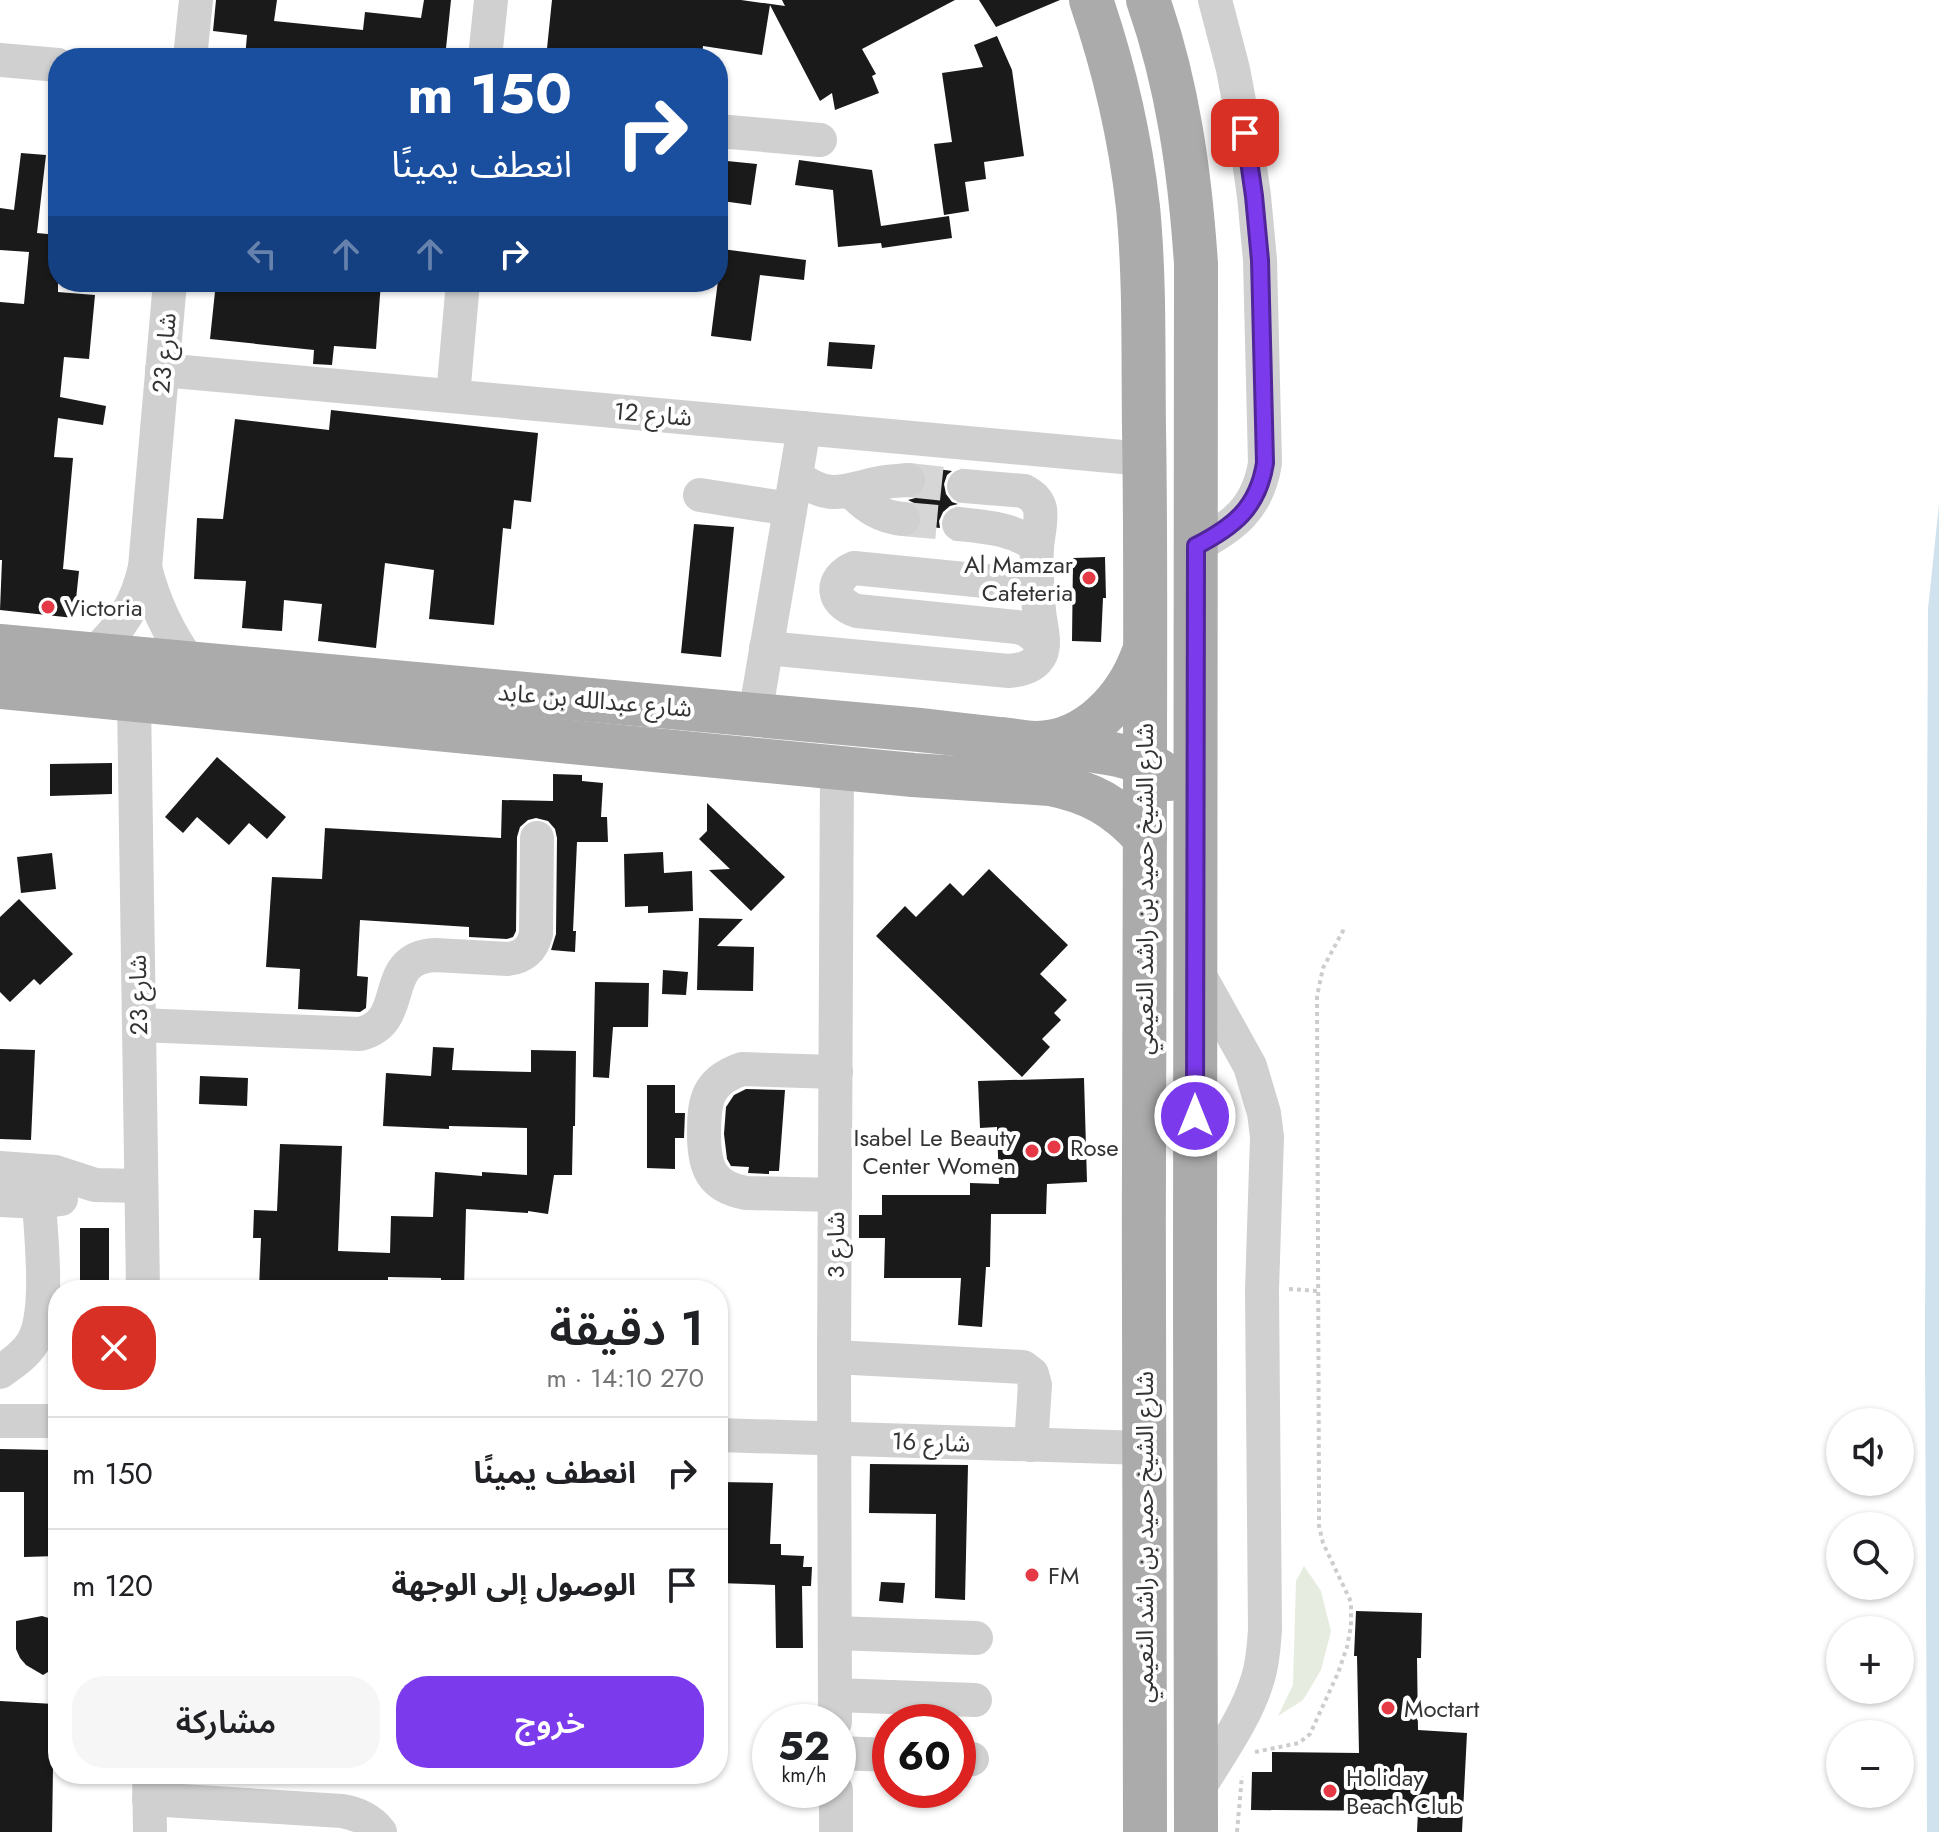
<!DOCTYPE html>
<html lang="ar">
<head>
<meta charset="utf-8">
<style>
	:root { --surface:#fff; --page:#f6f6f6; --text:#202124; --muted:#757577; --line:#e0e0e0; --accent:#7c3aed }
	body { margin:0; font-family:Jost,"Noto Sans Arabic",sans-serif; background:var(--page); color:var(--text); direction:rtl; height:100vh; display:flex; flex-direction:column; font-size:30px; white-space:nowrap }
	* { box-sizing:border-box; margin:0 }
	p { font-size:26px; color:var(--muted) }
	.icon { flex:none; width:44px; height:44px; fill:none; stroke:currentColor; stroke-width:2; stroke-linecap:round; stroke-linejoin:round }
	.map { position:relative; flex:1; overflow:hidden; direction:ltr }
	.side { position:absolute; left:48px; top:1280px; width:680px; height:504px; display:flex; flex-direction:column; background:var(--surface); border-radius:32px; box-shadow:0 2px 6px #0004; direction:rtl }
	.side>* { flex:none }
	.hud { position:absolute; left:48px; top:48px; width:680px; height:244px; border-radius:32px; box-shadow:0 2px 6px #0004; direction:rtl; background:#1a4fa0; color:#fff; overflow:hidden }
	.buttons { position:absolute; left:1826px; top:1408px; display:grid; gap:16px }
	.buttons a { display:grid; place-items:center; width:88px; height:88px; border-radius:50%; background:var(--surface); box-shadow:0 2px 6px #0004; font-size:40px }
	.speed { position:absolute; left:752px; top:1704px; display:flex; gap:16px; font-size:40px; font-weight:700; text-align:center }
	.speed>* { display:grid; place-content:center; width:104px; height:104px; border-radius:50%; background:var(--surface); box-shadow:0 2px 6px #0004; line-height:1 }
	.speed small { font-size:20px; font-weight:400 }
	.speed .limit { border:12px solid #d22; background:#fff; color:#111 }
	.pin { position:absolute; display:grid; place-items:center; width:68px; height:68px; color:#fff; margin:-34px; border-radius:16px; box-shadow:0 4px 12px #0006 }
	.me { position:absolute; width:88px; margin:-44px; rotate:0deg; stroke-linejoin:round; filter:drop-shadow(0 0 6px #0008) }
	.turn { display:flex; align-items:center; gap:28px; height:168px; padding:0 24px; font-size:36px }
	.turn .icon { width:104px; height:104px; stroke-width:2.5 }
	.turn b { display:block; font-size:56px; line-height:68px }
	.lanes { display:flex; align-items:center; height:76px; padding:0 24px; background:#0003; justify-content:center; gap:40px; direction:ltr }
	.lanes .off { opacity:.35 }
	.round { display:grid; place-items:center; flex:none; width:84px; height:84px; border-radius:32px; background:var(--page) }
	.overview { display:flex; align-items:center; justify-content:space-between; height:136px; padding:0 24px }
	h1 { font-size:48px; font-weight:600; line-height:60px }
	.button { display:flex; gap:16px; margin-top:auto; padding:16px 24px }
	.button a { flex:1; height:92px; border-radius:32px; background:var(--accent); color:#fff; font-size:32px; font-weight:600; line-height:92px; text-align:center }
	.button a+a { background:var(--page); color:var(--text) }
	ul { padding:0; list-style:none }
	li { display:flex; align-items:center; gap:24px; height:112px; padding:0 24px; border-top:2px solid var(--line) }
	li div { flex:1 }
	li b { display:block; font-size:30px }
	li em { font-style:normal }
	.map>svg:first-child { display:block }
	.green { fill:#e6ecdf }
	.water { fill:#cfe2ee }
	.building { fill:#1a1a1a }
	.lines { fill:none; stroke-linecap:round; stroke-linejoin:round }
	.minor-tunnel { stroke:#d6d6d6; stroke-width:34; stroke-dasharray:34 17; stroke-linecap:butt }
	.path { stroke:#cdcdcd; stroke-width:4; stroke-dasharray:4 4; stroke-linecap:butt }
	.minor { stroke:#d0d0d0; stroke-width:34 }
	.major { stroke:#ababab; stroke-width:44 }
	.route-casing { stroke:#51269a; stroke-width:20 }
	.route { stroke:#7c3aed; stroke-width:14 }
	.poi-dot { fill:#e63946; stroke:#fff; stroke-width:3 }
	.labels { text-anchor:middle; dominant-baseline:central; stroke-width:8; stroke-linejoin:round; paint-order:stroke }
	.street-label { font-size:24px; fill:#333; stroke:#fff }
	.poi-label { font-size:24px; fill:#333; stroke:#fff; text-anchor:start }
</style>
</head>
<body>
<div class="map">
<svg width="1939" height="1832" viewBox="0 0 1939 1832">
	<rect width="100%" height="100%" fill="#fff"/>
	<path class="green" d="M1304,1566L1321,1591L1331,1631L1321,1670L1303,1700L1278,1716L1293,1685L1296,1581Z"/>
	<path class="water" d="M1939,504V1832H1927L1925,1341L1928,609Z"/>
	<g class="building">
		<path d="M216,0H277L274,21L363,30L365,12L421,18L424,0H451L445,58H245L247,35L213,31Z"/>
		<path d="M552,0H741L785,6L782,0H955L862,49L876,74L872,76L879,93L835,110L832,93L820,101L770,5L762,55L703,46L702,58H546Z"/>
		<path d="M979,0H1060L996,27Z"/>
		<path d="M997,36L1012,70L1024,156L984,162L986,179L965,182L969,211L944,215L934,144L952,142L942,73L983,67L974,45Z"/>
		<path d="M21,153L46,155L37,233L58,235V292L95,295L89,359L64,357L60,397L106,406L103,425L58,418L54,457L73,458L63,569L79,571L74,618L0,610L2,560H0V302L24,304L29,252L0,250V208L14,210Z"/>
		<path d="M799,160L872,170L881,226L949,216L952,238L882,248L881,243L838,247L833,190L795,185Z"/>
		<path d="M727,161L757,164L751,205L722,201Z"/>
		<path d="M722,249L806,260L804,280L760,275L751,341L711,336Z"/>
		<path d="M216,282H381L376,349L334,346L332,365L313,364L314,350L210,339Z"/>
		<path d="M829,342L875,345L872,369L827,366Z"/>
		<path d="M331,410L538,433L531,502L514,500L511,529L503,528L494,625L429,619L434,570L385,563L376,648L318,641L322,604L284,600L282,631L242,628L246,581L194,579L197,518L223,519L235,419L329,430Z"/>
		<path d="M923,467L952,471L947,475L944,484L946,494L952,502L958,504L950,506L943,512L939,521L940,528L921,526L923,521L921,511L916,504L908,500L919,497L926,488L928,478Z"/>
		<path d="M694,524L734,527L721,657L681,653Z"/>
		<path d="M1105,557L1106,598H1103L1101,642L1072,641L1073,558Z"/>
		<path d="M217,757L286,817L267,839L249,823L229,845L197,817L183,833L165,817Z"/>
		<path d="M112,763V794L50,796V764Z"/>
		<path d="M553,774L582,775V781L603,783L601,817H607L608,842H577L573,931H576L575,952L551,950L556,934L557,838L555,829L548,821L536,818L528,820L520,827L517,837L516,931L513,937L507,939L469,937V927L360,920L357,976L368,977L366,1008L360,1012L298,1009L300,969L266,967L272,877L322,879L325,828L501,838L502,800L553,801Z"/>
		<path d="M707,803L785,877L751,911L709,870L730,869L699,839L707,831Z"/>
		<path d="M663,852L664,873L692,871L693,911L648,913V906L625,907L624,854Z"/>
		<path d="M52,853L56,889L21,893L17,857Z"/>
		<path d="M989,869L1068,945L1040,974L1067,1000L1054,1013L1061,1020L1042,1039L1050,1047L1022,1077L876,936L905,906L916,917L950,883L963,896Z"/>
		<path d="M19,899L73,954L40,985L34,979L10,1002L0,992V917Z"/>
		<path d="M699,918L743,919L717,946L754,947L753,991L697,990Z"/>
		<path d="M663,970L688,972L686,995L662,994Z"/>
		<path d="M595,982L649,983L648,1027H613L609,1078L593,1077Z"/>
		<path d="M433,1047L454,1048L452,1070L531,1072V1050L576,1051L575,1126H573L572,1175H554L548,1214L528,1211V1213L466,1209L464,1290H441V1278L388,1277V1290L259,1289L261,1238H253L254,1210L277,1211L280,1144L342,1146L338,1251L390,1253L391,1216L433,1217L435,1172L482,1176V1172L527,1175V1128L449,1126V1129L383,1126L386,1073L431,1076Z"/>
		<path d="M0,1049L35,1050L31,1140L0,1139Z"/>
		<path d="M200,1076L248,1078L247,1106L199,1104Z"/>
		<path d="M1084,1078L1087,1182L1047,1184L1046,1214H991L990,1267H986L982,1327L958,1325L961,1278H884L885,1238H859V1215H882V1195H970V1183L999,1184L997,1127L980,1128L978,1081Z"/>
		<path d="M647,1085H675V1113H685L684,1138H675V1169L647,1168Z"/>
		<path d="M746,1089L785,1090L779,1171H769V1174L748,1173L749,1167L731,1166L727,1159L724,1134L726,1107L734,1095Z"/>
		<rect x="80" y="1228" width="29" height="62"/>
		<path d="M0,1449L51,1450L50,1452L58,1453V1556L24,1557V1492H0Z"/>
		<path d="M870,1464L968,1465L965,1600L935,1598L936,1514L869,1513Z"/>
		<path d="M718,1482L773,1483L770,1544H781V1555L804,1556L803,1567H812L811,1586H802L803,1648H776L775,1585L718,1583Z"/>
		<path d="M881,1582L905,1583L903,1603L879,1601Z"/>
		<path d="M1356,1611L1422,1613L1421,1658H1417L1418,1730L1467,1733L1462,1832H1417L1418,1811L1251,1810L1252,1772H1272V1752L1359,1753L1357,1656H1354Z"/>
		<path d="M42,1616L58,1621V1666L43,1675L26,1665L20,1658L16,1649V1621Z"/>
		<path d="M0,1701L54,1704L52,1832H0Z"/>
	</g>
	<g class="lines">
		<g class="minor-tunnel">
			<path d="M908,480L964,486"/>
			<path d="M903,519L959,524"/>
		</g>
		<g class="path">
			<path d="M1289,1289L1318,1291"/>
			<path d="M1255,1752L1299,1743L1310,1734L1338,1673L1347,1647L1351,1626V1602L1323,1543L1319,1526V1498L1317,996L1323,968L1344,929"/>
			<path d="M1237,1832L1242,1776"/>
		</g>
		<g class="minor">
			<path d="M190,58L196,0"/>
			<path d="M485,58L491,0"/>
			<path d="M0,60L58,65"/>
			<path d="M718,131L820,140"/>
			<path d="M162,370L1144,459"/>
			<path d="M453,396L463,282"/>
			<path d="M796,476C828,500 840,492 875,484C886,481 897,481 908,480"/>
			<path d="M851,491C866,507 881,517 903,519"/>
			<path d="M700,495L790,509"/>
			<path d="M959,524C988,527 1013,529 1037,546"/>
			<path d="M1196,546C1233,527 1258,508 1265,463L1260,260L1254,196L1245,133L1233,69L1215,0"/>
			<path d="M145,567C154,603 168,633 190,663"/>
			<path d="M1037,576L1027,581L1005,583L854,568C829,579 831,603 857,611L1017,627L1027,630L1043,643"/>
			<path d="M766,648L1009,671C1022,670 1035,667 1041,654C1046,641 1040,624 1039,610C1037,590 1036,568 1037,547C1038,535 1042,521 1040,509C1038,500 1032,495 1024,491L964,486"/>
			<path d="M93,654C121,629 137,603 145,567L170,282"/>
			<path d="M134,700L143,1290"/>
			<path d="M755,715L804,428"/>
			<path d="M1196,969L1250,1066L1264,1113L1267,1137L1262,1290L1265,1629C1264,1645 1263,1662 1258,1678C1246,1719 1218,1756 1196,1793"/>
			<path d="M139,1025L360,1034C411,1022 377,958 435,955L508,959C524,957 532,950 536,934L537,838"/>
			<path d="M0,1168L55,1172L95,1185L141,1186"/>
			<path d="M835,1195L746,1193C711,1187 704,1167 704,1134C704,1100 707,1081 742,1069L836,1072"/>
			<path d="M0,1200L39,1202L61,1199"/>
			<path d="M834,1357L1023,1367L1032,1374L1035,1385L1031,1445"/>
			<path d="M0,1372C13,1363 25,1355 33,1342C50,1312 41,1238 39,1202"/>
			<path d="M0,1421H58"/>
			<path d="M718,1435L1144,1448"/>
			<path d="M835,1633L976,1638"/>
			<path d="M835,1695L975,1700"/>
			<path d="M835,1722L834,1357L837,768"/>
			<path d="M838,1753L890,1755"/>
			<path d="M958,1758L972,1759"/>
			<path d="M149,1774L150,1832"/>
			<path d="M836,1790V1832"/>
			<path d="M149,1799L342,1811C358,1814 370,1819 380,1832"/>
		</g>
		<g class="major">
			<path d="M1091,0C1114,67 1130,136 1138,207C1145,280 1143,355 1144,428C1146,545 1145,662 1145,779C1143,1130 1144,1481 1145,1832"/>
			<path d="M1148,0C1178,85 1190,174 1196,264L1195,1293L1196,1832"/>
			<path d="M0,646L920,730C947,733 973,736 1000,739C1012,740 1024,743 1036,743C1088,743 1127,698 1143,654"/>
			<path d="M0,687L913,775L1050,784C1091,792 1117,807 1145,838"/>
			<path d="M1045,745C1081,750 1145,752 1169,779"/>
		</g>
	</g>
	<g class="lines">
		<defs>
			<path id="route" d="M1195,1116L1196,546C1233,527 1258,508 1265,463L1260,260L1254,196L1245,133"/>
		</defs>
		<use href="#route" class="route-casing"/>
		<use href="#route" class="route"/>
	</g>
	<g class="poi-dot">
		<circle cx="1089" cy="578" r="8"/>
		<circle cx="48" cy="607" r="8"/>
		<circle cx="1054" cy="1147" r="8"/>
		<circle cx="1032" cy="1151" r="8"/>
		<circle cx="1032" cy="1575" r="8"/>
		<circle cx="1388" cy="1708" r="8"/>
		<circle cx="1330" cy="1791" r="8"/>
	</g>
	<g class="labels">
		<g class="street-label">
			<text transform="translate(164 353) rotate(-85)">شارع 23</text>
			<text transform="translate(653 414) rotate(5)">شارع 12</text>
			<text transform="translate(595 700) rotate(5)">شارع عبدالله بن عابد</text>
			<text transform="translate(1144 889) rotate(-90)">شارع الشيخ حميد بن راشد النعيمي</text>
			<text transform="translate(138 995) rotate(-91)">شارع 23</text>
			<text transform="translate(835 1245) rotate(-90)">شارع 3</text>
			<text transform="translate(931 1442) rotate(2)">شارع 16</text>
			<text transform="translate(1144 1537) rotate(-90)">شارع الشيخ حميد بن راشد النعيمي</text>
		</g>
		<g class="poi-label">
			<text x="1073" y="564" text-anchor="end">Al Mamzar<tspan x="1073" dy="28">Cafeteria</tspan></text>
			<text x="64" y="607">Victoria</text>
			<text x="1016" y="1137" text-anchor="end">Isabel Le Beauty<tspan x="1016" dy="28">Center Women</tspan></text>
			<text x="1070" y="1147">Rose</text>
			<text x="1048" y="1575">FM</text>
			<text x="1404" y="1708">Moctart</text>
			<text x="1346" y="1777">Holiday<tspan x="1346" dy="28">Beach Club</tspan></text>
		</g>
	</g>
</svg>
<div class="buttons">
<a><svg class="icon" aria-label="sound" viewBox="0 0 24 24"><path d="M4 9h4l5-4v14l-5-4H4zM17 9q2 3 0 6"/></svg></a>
<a><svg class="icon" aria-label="search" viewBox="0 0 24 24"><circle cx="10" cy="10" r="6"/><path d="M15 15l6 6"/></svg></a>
<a>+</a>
<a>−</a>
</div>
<div class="speed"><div>52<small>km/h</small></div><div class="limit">60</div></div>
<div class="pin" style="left:1245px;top:133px;background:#d93025"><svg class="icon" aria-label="arrive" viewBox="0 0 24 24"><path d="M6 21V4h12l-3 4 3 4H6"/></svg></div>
<svg class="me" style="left:1195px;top:1116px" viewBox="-20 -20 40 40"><circle r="17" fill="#7c3aed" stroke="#fff" stroke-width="3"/><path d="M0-11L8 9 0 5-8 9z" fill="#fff"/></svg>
<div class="hud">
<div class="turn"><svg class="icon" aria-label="right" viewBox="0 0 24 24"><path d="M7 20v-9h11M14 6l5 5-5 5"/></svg><div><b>150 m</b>انعطف يمينًا</div></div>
<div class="lanes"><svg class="icon off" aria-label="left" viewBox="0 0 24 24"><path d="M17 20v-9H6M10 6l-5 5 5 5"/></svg><svg class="icon off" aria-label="ahead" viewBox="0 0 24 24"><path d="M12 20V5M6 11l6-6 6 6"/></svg><svg class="icon off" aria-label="ahead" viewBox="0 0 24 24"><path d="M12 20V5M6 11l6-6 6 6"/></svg><svg class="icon" aria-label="right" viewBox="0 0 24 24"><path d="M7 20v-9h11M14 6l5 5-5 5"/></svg></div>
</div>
<section class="side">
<div class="overview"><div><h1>1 دقيقة</h1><p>270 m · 14:10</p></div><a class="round" style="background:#d93025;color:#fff"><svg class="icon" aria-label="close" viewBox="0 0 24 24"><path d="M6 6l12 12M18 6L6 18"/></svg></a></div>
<ul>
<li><svg class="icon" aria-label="right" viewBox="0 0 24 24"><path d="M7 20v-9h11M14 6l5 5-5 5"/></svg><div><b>انعطف يمينًا</b></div><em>150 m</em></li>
<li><svg class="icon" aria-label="arrive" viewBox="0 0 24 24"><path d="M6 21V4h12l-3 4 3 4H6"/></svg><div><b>الوصول إلى الوجهة</b></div><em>120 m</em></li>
</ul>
<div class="button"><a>خروج</a><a>مشاركة</a></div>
</section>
</div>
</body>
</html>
